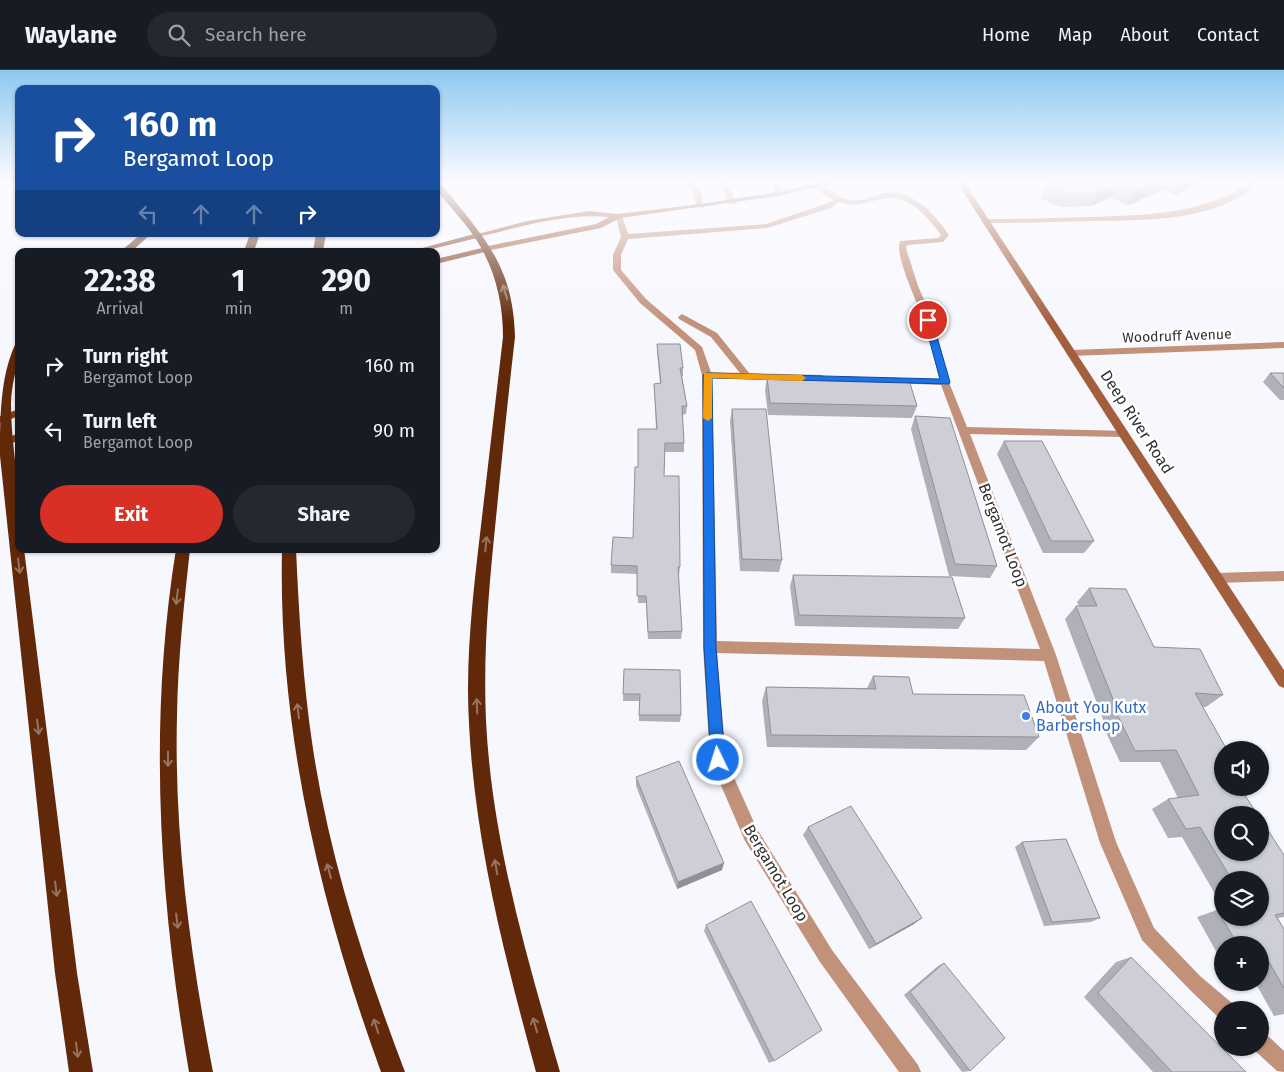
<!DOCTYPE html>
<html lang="en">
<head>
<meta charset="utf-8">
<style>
	:root { --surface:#171b24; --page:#242831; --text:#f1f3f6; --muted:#9ea1a6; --line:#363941; --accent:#d93025 }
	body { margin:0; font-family:"Fira Sans",sans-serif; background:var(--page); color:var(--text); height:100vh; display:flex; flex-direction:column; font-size:19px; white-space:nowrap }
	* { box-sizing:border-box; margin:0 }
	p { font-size:16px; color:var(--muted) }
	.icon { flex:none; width:28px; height:28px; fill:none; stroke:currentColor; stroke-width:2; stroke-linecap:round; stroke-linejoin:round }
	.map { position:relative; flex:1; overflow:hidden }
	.details { position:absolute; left:15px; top:178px; width:425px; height:305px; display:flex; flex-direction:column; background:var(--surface); border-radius:10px; box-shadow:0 1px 4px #0004 }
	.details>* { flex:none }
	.top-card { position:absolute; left:15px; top:15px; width:425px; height:152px; border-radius:10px; box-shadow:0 1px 4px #0004; background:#1a4fa0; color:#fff; overflow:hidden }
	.controls { position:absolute; left:1214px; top:671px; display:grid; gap:10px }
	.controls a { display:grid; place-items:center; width:55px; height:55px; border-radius:50%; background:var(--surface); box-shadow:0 1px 4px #0004; font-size:25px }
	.pin { position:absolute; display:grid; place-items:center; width:42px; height:42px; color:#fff; margin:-21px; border:2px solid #fff; border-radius:50%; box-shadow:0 1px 5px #0007 }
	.me { position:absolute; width:55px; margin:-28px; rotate:356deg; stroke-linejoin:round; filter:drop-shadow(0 0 4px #0008) }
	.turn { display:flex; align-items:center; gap:18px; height:105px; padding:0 25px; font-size:22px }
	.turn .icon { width:65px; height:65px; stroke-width:2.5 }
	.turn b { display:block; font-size:35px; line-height:42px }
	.lanes { display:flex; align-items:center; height:48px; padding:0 25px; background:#0003; justify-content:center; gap:25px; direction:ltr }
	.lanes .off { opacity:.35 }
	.eta { display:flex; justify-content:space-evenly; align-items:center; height:85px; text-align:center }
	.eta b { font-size:30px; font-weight:700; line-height:35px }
	.cta { display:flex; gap:10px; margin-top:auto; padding:10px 25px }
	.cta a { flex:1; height:58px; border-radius:30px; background:var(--accent); color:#fff; font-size:20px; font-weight:700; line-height:58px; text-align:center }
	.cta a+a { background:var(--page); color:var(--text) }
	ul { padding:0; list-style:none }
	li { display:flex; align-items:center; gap:15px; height:65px; padding:0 25px }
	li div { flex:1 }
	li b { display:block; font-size:19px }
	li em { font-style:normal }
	header { display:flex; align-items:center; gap:30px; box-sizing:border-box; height:70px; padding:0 25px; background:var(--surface); border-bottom:1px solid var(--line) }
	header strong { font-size:24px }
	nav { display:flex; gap:28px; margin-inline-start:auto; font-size:18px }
	.search { width:350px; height:45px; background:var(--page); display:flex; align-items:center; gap:12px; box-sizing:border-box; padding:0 18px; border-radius:28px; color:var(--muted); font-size:19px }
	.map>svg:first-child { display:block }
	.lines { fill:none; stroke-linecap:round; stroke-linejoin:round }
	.lane { fill:#c2917a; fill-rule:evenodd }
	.street { fill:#c2917a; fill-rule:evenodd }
	.secondary { fill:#a35e3c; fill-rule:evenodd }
	.primary { fill:#82401d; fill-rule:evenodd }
	.highway { fill:#612909; fill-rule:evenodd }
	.wall { fill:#b0b1b8 }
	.shaded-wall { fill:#909096 }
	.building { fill:#cdced6; stroke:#909096 }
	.oneway { stroke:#98745f }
	.route { fill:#1a73e8; stroke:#114b97 }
	.slow { fill:#f59e0b }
	.shop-dot { fill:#3f7fe0; stroke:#fff; stroke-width:2 }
	.labels { text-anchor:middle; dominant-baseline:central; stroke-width:5; stroke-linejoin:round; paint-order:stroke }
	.far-street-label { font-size:14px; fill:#313134; stroke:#fff }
	.street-label { font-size:16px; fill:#313134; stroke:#fff }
	.shop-label { font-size:16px; fill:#366cbe; stroke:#fff; text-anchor:start }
</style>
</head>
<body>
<header>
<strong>Waylane</strong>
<div class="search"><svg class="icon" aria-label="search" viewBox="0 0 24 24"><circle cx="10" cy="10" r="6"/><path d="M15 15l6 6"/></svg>Search here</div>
<nav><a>Home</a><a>Map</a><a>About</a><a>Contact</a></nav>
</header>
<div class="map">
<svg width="1284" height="1002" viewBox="0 0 1284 1002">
	<rect width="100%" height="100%" fill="#f7f7fe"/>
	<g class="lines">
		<g class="lane">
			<path d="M689,112H696L701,122L704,138L697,136Z"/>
			<path d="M719,112H726L736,132L735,134H729Z"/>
			<path d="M814,114C826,114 837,128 849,130C861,132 872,126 883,123C912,118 934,144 949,165L943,172L907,175L906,178L918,216L933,250L950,312L948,314L945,315L940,312C935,292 930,272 924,252C919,235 894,186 900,171L938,168L941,165C927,146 907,122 881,129C865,133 855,137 839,132L831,138L767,158L628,169L621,185V200L646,229L702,277L712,305L707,308L702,305L695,280L640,233L613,200V185L621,167L615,144L622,146L628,164L766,154L825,134L833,130L814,118Z"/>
			<path d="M682,244L717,263L750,304V308H744L711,267L679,249L678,247Z"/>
			<path d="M1284,501V511L1217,513L1213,512L1211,508L1213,504L1217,503Z"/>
		</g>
		<g class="street">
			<path d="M772,112H779L782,126H776Z"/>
			<path d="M1252,112H1260C1216,153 1144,150 1088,151C1054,152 1019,153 985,153L981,151L985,149C1020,149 1054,148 1089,147C1148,145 1200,145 1252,112Z"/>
			<path d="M1284,272V278L1071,286L1066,283L1071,280Z"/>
			<path d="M707,302L822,305L827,308L822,311L712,308L717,571L1040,579L941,315L892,313L887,310L889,308L948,310L967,357L1127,361L1128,363L1123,367L970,364L1056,585L1116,772L1154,858L1200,906L1232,933L1234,940H1222V948L1218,947L1188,918L1142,870L1100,773L1044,591L717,583L726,690L757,759L832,880L918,995L921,1002H899L820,892L745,771L710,690L703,577L702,305Z"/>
			<path d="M1260,962L1267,965L1284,981V1002L1277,1001L1253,979L1260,978Z"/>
		</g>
		<g class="secondary">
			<path d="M823,112H837L779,126L620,148L601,158L486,181H483V177L596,154L609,147C566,143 520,157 478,167L474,165L527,151L589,141L618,144L701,134L779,122Z"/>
			<path d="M957,112H964L1284,600V618L1279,616Z"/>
		</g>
		<g class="primary">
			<path d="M478,163H481V167L424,181H411Z"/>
			<path d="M486,177H489V181L436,194V189Z"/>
			<path d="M19,339V346L0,353V346Z"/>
			<path d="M19,363V370L0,379V371Z"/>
		</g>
		<g class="highway">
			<path d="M436,112H440C482,167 513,192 515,267C508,327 502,387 496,448C489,516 483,583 486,651C492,771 527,888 560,1002H536C505,888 475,773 469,654C465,585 474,516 482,447C489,387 496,327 503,267C503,230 494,195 473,165C462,149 448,135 436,119Z"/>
			<path d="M141,164H151L132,181H121Z"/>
			<path d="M250,164H260L254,181H244Z"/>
			<path d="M316,164H326L323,181H313Z"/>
			<path d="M19,274C19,294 11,313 11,334C11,368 17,399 19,433C20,448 19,464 19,479H24L77,903L93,1002H69L55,903L0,386C0,349 0,307 15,275Z"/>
			<path d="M176,479H190C184,534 178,589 177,645C174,765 190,884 213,1002H189C159,828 148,654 176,479Z"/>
			<path d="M282,479H296C299,546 303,612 313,679C330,790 365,897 405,1002H381C320,834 278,659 282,479Z"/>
		</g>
	</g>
	<g class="wall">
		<path d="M1053,112H1201L1200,113L1174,125L1163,120L1128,135L1111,127L1091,136L1061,137L1040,128L1046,115Z"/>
		<path d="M657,274L683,298V306H682L687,336L686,344L682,345L684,373V382H665L664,406L680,497L679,505H678L682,561L681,569H648L646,533H638L637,504L611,503V495L633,468L638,397L656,359L654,314L660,313L657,282Z"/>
		<path d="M1270,303H1284V330H1280L1263,312Z"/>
		<path d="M767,307L917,336L912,348L768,345L765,320Z"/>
		<path d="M732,339L782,490L779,502L740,501L730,351Z"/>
		<path d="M915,346L997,496L990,508L949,506L911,359Z"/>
		<path d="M1004,371L1094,471L1084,483H1043L997,384Z"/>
		<path d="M793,505L965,548L958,559L795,556L790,516Z"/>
		<path d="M1089,518L1154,577L1223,625L1206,637H1203L1222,718L1284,785V847L1278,848L1284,859V944L1274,946L1255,912H1260V875H1222V892L1197,847L1217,840L1260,848V810H1222V836L1182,767L1168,768L1152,739L1168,729L1178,728L1160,692H1120L1102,654L1104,652L1065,549L1076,536H1079L1077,532Z"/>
		<path d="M624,599L681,645L680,652L639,651V631H623Z"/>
		<path d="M873,606L913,624L1039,667L1026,680L767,677L762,631L766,617L867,618Z"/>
		<path d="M636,707L722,800L677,819L636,716Z"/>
		<path d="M808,757L914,854L869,879L803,765Z"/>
		<path d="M1022,772L1100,848L1091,852L1044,856L1015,777Z"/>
		<path d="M706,855L774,991L769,993L704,861Z"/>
		<path d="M1131,887L1246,1002H1153L1084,927L1116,892Z"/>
		<path d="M944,893L970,1001L962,1002L904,925L938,896Z"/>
	</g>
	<g class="shaded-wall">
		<path d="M1158,112H1168L1163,120L1128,135L1135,122Z"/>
		<path d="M1181,112H1201L1200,113L1174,125Z"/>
		<path d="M1118,114L1111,127L1091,136L1098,123Z"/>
		<path d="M724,793L722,800L677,819L678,812Z"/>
		<path d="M922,848L914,854L869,879L876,874Z"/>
	</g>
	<g class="building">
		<path d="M1053,112H1158L1135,122L1118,114L1098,123L1067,124L1046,115Z"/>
		<path d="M657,274H680L683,298H680L687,336H682L684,373H665L664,406H679L680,497H678L682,561L648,562L646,526H637V496L611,495L613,467L633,468L635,397H638V359H657L654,314L661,313Z"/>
		<path d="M1270,303H1284V318Z"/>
		<path d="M767,307L909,310L917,336L770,333Z"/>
		<path d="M732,339H766L782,490L742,489Z"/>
		<path d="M915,346L950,348L997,496L955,494Z"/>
		<path d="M1004,371H1042L1094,471H1051Z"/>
		<path d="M793,505L952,507L965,548L799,545Z"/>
		<path d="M1089,518L1126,519L1154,577L1200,579L1223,625L1195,623L1227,680H1222V718H1240L1258,745H1222V782H1260V748L1284,785V843L1275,845L1284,859V918L1266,887L1260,888V875H1238L1217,840L1222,839V848H1260V810H1232L1200,757L1186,759L1168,729L1199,725L1176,680L1135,681L1116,642H1118L1076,536H1097Z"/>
		<path d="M624,599L680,600L681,645H639L640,624H623Z"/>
		<path d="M873,606L909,607L913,624L1024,625L1039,667L771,665L766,617L876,619Z"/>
		<path d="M679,691L724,793L678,812L636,707Z"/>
		<path d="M851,736L922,848L876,874L808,757Z"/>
		<path d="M1066,769L1100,848L1052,852L1022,772Z"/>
		<path d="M751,831L822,960L774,991L706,855Z"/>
		<path d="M1131,887L1246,1002H1172L1098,923Z"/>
		<path d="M944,893L1005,968L970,1001L910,922Z"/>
	</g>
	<defs><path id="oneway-shaft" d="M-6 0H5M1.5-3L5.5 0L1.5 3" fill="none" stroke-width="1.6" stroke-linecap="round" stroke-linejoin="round" transform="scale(1.25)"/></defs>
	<g class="oneway">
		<use href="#oneway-shaft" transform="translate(505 222) rotate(-107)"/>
		<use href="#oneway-shaft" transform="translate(486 474) rotate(-84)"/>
		<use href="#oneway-shaft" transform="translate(19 496) rotate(83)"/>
		<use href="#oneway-shaft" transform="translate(177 527) rotate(97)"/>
		<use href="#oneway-shaft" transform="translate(477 636) rotate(-92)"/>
		<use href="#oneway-shaft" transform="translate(298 641) rotate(-97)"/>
		<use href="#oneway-shaft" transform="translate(38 657) rotate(83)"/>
		<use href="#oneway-shaft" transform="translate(168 689) rotate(90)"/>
		<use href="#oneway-shaft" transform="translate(496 797) rotate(-100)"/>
		<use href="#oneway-shaft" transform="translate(329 801) rotate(-105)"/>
		<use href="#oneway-shaft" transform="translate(56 819) rotate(83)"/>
		<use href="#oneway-shaft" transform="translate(177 851) rotate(83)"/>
		<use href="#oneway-shaft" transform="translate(535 955) rotate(-106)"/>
		<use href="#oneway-shaft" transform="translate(376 956) rotate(-108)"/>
		<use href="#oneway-shaft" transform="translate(77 980) rotate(82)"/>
	</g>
	<linearGradient id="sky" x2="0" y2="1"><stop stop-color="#8dc8f1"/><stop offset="0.44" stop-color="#fbfbff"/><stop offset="1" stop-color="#fbfbff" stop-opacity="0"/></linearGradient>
	<rect width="1284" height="253" fill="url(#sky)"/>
	<path class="route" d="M928,248L932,250L950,312L949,314L712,308L716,577L725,690L723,695L718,697L713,695L711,690L704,577L703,305L707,303L940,309L924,250Z"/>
	<path class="slow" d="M704,303L802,305L806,308L802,311L712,308V348L708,351L703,348Z"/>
	<circle class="shop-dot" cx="1026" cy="646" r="5"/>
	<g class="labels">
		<g class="far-street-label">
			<text transform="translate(1177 266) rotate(-2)">Woodruff Avenue</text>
		</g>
		<g class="street-label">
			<text transform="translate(1137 352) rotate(57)">Deep River Road</text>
			<text transform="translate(1003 465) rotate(69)">Bergamot Loop</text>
			<text transform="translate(776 803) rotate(59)">Bergamot Loop</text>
		</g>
		<g class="shop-label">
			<text x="1036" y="637">About You Kutx<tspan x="1036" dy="18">Barbershop</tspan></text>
		</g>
	</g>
</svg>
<div class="controls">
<a><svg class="icon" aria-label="sound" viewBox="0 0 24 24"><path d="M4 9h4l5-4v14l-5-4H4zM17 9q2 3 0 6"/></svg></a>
<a><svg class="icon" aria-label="search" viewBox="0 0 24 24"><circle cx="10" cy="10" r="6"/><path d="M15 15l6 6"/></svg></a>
<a><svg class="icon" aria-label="layers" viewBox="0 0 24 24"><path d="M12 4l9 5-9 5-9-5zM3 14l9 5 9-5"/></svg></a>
<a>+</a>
<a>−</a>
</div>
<div class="pin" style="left:928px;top:250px;background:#d93025"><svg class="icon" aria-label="arrive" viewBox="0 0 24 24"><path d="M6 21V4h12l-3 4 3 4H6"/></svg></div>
<svg class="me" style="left:718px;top:690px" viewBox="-20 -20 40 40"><circle r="17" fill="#1a73e8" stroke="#fff" stroke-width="3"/><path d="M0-11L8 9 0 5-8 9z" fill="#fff"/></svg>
<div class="top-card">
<div class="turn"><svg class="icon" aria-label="right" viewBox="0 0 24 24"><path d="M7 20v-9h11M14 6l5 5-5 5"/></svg><div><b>160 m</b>Bergamot Loop</div></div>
<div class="lanes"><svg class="icon off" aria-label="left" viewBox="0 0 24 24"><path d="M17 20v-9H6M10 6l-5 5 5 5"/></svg><svg class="icon off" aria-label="ahead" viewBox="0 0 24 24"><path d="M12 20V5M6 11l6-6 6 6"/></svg><svg class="icon off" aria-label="ahead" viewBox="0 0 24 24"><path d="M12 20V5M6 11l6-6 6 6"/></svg><svg class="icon" aria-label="right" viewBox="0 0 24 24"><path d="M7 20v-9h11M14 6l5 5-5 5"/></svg></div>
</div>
<section class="details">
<div class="eta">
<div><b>22:38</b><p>Arrival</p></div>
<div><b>1</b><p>min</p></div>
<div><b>290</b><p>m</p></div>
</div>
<ul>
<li><svg class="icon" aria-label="right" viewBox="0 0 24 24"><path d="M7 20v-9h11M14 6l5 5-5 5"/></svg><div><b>Turn right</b><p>Bergamot Loop</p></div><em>160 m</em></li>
<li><svg class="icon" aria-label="left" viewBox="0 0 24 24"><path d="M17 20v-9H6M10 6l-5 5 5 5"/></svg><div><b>Turn left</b><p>Bergamot Loop</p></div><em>90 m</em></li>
</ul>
<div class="cta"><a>Exit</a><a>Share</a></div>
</section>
</div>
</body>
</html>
